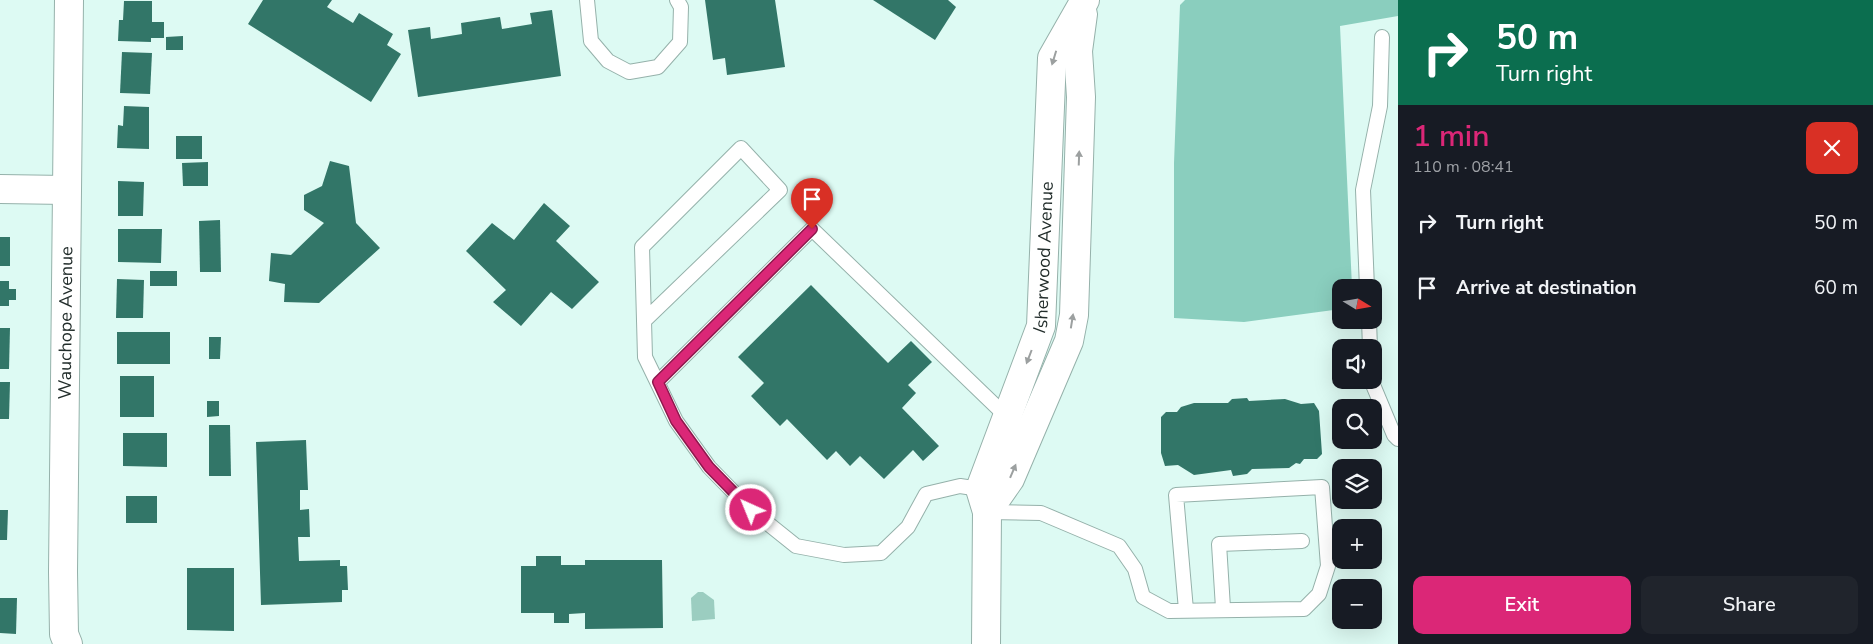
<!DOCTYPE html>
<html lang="en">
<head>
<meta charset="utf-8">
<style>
	:root { --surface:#171b24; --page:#20242c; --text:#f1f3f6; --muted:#9ea1a6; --accent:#db2777 }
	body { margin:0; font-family:"Nunito Sans",sans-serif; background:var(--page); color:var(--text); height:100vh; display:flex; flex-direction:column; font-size:19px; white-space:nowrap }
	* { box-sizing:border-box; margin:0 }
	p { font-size:16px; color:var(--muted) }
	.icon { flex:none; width:28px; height:28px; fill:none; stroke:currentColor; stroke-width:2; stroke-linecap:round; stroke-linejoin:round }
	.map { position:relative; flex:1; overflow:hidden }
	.side { display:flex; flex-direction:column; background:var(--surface); width:475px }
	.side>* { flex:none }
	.guide { background:#0b6e4f; color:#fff; overflow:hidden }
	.needle { width:32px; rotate:101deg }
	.controls { position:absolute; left:1332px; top:279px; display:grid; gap:10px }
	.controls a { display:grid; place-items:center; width:50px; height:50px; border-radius:10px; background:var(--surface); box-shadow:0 5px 20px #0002; font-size:25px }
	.pin { position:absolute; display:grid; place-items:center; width:42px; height:42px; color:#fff; margin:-51px -21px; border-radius:50% 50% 50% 0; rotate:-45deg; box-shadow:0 0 5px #0007 }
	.pin .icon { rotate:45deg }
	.me { position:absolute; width:55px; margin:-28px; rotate:316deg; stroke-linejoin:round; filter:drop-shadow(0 0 4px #0008) }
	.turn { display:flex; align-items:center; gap:18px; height:105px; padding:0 15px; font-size:22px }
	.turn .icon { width:65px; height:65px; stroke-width:2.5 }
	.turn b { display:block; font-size:35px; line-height:42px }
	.round { display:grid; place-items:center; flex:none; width:52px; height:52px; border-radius:10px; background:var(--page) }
	.head { display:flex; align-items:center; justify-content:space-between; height:85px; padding:0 15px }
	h1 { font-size:30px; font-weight:600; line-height:38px; color:var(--accent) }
	.action { display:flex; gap:10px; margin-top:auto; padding:10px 15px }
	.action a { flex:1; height:58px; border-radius:10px; background:var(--accent); color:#fff; font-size:20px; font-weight:600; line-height:58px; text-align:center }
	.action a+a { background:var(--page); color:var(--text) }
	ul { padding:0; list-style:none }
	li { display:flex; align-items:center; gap:15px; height:65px; padding:0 15px }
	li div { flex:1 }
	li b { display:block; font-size:19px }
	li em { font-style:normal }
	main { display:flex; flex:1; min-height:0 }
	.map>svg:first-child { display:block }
	.green { fill:#9bcdc0 }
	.forest { fill:#8acebe }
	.building { fill:#327668 }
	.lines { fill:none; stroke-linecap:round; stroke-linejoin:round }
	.service-casing { stroke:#95b1aa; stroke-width:16 }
	.minor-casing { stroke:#95b1aa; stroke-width:30 }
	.service { stroke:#fff; stroke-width:14 }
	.minor { stroke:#fff; stroke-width:28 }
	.oneway { fill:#9ca0a0 }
	.route-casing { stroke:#8e194d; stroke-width:12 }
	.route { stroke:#db2777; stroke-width:9 }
	.labels { text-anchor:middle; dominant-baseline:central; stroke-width:5; stroke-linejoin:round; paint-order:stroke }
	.street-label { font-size:18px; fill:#222d2b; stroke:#ddfaf3 }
</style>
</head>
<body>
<main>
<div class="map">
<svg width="1398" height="644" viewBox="0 0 1398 644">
	<rect width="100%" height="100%" fill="#ddfaf3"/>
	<path class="green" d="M698,592H703L714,600L715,619L692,621L691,598Z"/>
	<path class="forest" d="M1185,0H1398V16L1340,26L1352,287L1341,288V309L1244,322L1174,318V163L1180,5Z"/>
	<g class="building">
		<path d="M263,0H332L327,7L353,23L359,13L393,34L387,45L401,54L371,102L248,24Z"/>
		<path d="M705,0H775L785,67L727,75L725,58L713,60Z"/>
		<path d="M873,0H948L956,7L935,40Z"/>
		<path d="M124,1H152V22H164V38H151V42L118,41L119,20H123Z"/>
		<path d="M552,10L561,76L418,97L408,30L430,27L431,39L462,34L461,23L500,17L502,29L532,24L530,13Z"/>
		<path d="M183,36V50H166V37Z"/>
		<path d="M122,52L152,53L150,94L120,93Z"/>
		<path d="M124,106L149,107V149L117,148L118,125L123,126Z"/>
		<rect x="176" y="136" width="26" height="23"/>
		<path d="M330,161L349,166L356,223L380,248L319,303L284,302L285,284L269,281L271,253L291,255L324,223L304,210V195L322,186Z"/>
		<path d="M208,162V186H183L182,163Z"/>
		<path d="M118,181L144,182L143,216H118Z"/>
		<path d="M544,203L570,226L556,241L599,282L572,309L551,292L521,326L493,302L506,290L466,251L492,223L514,240Z"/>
		<path d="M220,220L221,272H200L199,221Z"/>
		<path d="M118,229H162L161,263L118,262Z"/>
		<rect x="0" y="237" width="10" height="29"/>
		<rect x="150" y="271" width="27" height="15"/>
		<path d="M117,279L144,280L143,318H116Z"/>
		<path d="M0,281H9V289H16V300H9V306H0Z"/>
		<path d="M811,285L888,363L911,341L932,362L908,385L916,393L902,408L939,446L923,461L913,450L884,479L860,456L850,466L836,451L827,460L787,419L780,426L751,396L764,383L738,357Z"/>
		<path d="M0,328H10L9,369H0Z"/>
		<rect x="117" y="332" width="53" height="32"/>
		<path d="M209,337H221L220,359H209Z"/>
		<rect x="120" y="376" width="34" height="41"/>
		<path d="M0,382H10L9,419H0Z"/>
		<path d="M1247,398L1249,401L1285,399L1301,404L1314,403L1319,411L1322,454L1317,459H1304L1300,464L1296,463L1289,468L1252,469L1247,474L1233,476L1231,470L1194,475L1178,465L1165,466L1161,453V417L1166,412H1177L1181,407L1194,403H1228L1232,399Z"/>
		<path d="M207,401H219V416L207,417Z"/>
		<path d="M209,425H230L231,476H209Z"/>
		<path d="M123,433H167V467L123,466Z"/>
		<path d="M306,440L308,490H300V510L309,509L310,537H298L299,561L340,560V566H347L348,590H342V602L261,605L256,442Z"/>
		<rect x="126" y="496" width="31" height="27"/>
		<path d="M0,510H8L7,540H0Z"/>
		<path d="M536,556H561V565H585V560H662L663,628L585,629V613L569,614V623H554V613H521V566H536Z"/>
		<path d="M187,568H234V631L187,630Z"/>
		<path d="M0,598H17L16,634L0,633Z"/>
	</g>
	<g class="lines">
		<defs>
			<g id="service">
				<path d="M587,0L591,41L608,61L629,72L658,67L680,42L681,7L677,0"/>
				<path d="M1367,288L1363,190L1380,106L1382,37"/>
				<path d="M1369,320L1370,348"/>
				<path d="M644,321L780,190L741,148L642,247L645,357L676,421L709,467L751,510L796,546L844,555L881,553L908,527L926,494L960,486L980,489"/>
				<path d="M1371,380L1394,435L1398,439"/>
				<path d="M658,382L812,229L1006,416"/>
				<path d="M987,512L1041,513L1119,546L1135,569L1143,597L1169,611L1304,609L1319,594L1328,566L1322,487L1176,495L1186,610"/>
				<path d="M1223,608L1219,544L1302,541"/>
			</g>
			<g id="minor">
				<path d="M0,189L66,190"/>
				<path d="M987,512L1010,479L1069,341L1074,315L1081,97L1078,51L1083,14"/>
				<path id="s1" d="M68,644L64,634L63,572L69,0"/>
				<path id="s2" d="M986,644L987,512L980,489L1041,326L1052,58L1085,0"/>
			</g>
		</defs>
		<use href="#service" class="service-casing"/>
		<use href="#minor" class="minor-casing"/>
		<use href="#service" class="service"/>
		<use href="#minor" class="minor"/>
	</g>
	<defs><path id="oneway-solid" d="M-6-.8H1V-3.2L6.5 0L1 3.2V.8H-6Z" transform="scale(1.25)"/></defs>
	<g class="oneway">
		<use href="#oneway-solid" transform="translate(1054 58) rotate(107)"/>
		<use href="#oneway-solid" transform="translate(1079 158) rotate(-88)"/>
		<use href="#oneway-solid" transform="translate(1072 321) rotate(-81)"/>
		<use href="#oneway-solid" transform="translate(1029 357) rotate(111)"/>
		<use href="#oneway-solid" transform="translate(1013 471) rotate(-67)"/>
	</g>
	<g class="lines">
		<defs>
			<path id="route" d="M751,510L709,467L676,421L658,382L812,229"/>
		</defs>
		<use href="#route" class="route-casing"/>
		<use href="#route" class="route"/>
	</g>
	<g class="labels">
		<g class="street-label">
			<text stroke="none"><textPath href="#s2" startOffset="399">Isherwood Avenue</textPath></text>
			<text stroke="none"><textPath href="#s1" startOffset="322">Wauchope Avenue</textPath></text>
		</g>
	</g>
</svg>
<div class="controls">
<a><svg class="needle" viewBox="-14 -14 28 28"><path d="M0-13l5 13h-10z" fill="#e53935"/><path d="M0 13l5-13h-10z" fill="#9ea1a6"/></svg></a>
<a><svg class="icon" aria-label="sound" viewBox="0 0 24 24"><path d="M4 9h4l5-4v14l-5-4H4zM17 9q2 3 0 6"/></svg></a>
<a><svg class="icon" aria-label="search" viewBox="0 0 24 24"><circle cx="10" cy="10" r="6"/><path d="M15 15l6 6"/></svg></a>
<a><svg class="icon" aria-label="layers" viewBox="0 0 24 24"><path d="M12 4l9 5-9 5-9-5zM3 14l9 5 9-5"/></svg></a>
<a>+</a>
<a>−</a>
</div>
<div class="pin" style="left:812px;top:229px;background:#d93025"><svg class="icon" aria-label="arrive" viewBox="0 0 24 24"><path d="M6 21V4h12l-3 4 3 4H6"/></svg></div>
<svg class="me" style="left:751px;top:510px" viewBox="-20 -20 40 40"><circle r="17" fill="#db2777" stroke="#fff" stroke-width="3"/><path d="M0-11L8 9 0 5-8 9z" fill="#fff"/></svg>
</div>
<section class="side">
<div class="guide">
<div class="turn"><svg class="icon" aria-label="right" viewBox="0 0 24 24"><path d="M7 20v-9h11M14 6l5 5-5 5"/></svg><div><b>50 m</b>Turn right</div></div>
</div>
<div class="head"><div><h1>1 min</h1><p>110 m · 08:41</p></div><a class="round" style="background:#d93025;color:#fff"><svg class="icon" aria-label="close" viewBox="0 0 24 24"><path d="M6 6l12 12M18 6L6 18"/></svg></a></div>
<ul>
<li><svg class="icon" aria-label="right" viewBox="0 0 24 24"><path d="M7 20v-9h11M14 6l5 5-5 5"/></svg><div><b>Turn right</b></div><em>50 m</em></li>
<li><svg class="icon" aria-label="arrive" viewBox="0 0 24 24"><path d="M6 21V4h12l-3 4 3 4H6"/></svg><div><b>Arrive at destination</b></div><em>60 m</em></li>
</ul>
<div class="action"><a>Exit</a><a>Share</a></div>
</section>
</main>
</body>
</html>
